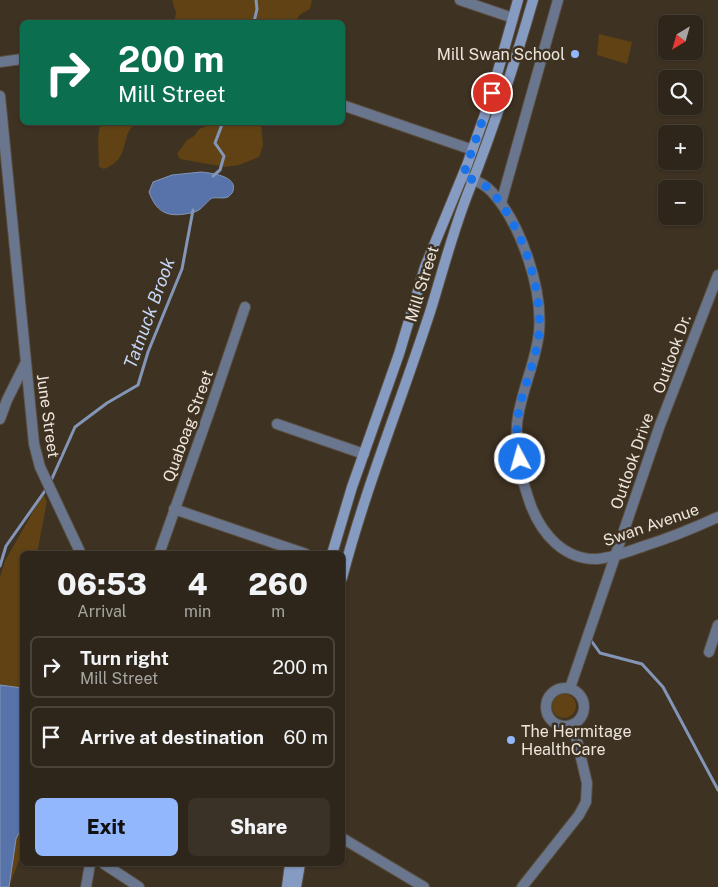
<!DOCTYPE html>
<html lang="en">
<head>
<meta charset="utf-8">
<style>
	:root { --surface:#2e261a; --page:#3a3227; --text:#f1f3f6; --muted:#a7a5a2; --line:#494339; --accent:#92b7fd }
	body { margin:0; font-family:"Public Sans",sans-serif; background:var(--page); color:var(--text); height:100vh; display:flex; flex-direction:column; font-size:19px; white-space:nowrap }
	* { box-sizing:border-box; margin:0 }
	p { font-size:16px; color:var(--muted) }
	.icon { flex:none; width:28px; height:28px; fill:none; stroke:currentColor; stroke-width:2; stroke-linecap:round; stroke-linejoin:round }
	.map { position:relative; flex:1; overflow:hidden }
	.sheet { position:absolute; left:20px; top:551px; width:325px; height:315px; display:flex; flex-direction:column; background:var(--surface); border-radius:8px; box-shadow:0 1px 4px #0004,0 0 0 1px var(--line) }
	.sheet>* { flex:none }
	.guide { position:absolute; left:20px; top:20px; width:325px; height:105px; border-radius:8px; box-shadow:0 1px 4px #0004,0 0 0 1px var(--line); background:#0b6e4f; color:#fff; overflow:hidden }
	.needle { width:32px; rotate:217deg }
	.tools { position:absolute; left:658px; top:15px; display:grid; gap:10px }
	.tools a { display:grid; place-items:center; width:45px; height:45px; border-radius:8px; background:var(--surface); box-shadow:0 1px 4px #0004,0 0 0 1px var(--line); font-size:25px }
	.pin { position:absolute; display:grid; place-items:center; width:42px; height:42px; color:#fff; margin:-21px; border:2px solid #fff; border-radius:50%; box-shadow:0 1px 5px #0007 }
	.me { position:absolute; width:55px; margin:-28px; rotate:354deg; stroke-linejoin:round; filter:drop-shadow(0 0 4px #0008) }
	.turn { display:flex; align-items:center; gap:18px; height:105px; padding:0 15px; font-size:22px }
	.turn .icon { width:65px; height:65px; stroke-width:2.5 }
	.turn b { display:block; font-size:35px; line-height:42px }
	.eta { display:flex; justify-content:space-evenly; align-items:center; height:85px; text-align:center }
	.eta b { font-size:30px; font-weight:800; line-height:35px }
	.action { display:flex; gap:10px; margin-top:auto; padding:10px 15px }
	.action a { flex:1; height:58px; border-radius:8px; background:var(--accent); color:#111; font-size:20px; font-weight:800; line-height:58px; text-align:center }
	.action a+a { background:var(--page); color:var(--text) }
	ul { padding:0; list-style:none }
	li { display:flex; align-items:center; gap:15px; height:62px; margin:0 10px 8px; padding:0 5px; border:2px solid var(--line); border-radius:8px }
	li div { flex:1 }
	li b { display:block; font-size:19px }
	li em { font-style:normal }
	.map>svg:first-child { display:block }
	.green { fill:#604215 }
	.water { fill:#5773a9; stroke:#8496b8 }
	.lines { fill:none; stroke-linecap:round; stroke-linejoin:round }
	.stream { stroke:#8496b8; stroke-width:3 }
	.minor-casing { stroke:#5a4f40; stroke-width:12 }
	.tertiary-casing { stroke:#5a4f40; stroke-width:12 }
	.secondary-casing { stroke:#5a4f40; stroke-width:12 }
	.minor { stroke:#69768e; stroke-width:10 }
	.tertiary { stroke:#69768e; stroke-width:10 }
	.secondary { stroke:#869bc2; stroke-width:10 }
	.route { stroke:#1a73e8; stroke-width:9; stroke-dasharray:0 16.2 }
	.poi-dot { fill:#92b7fd; stroke:#3e3222; stroke-width:2 }
	.labels { text-anchor:middle; dominant-baseline:central; stroke-width:5; stroke-linejoin:round; paint-order:stroke }
	.poi-label { font-size:16px; fill:#eee6dc; stroke:#3e3222; text-anchor:end }
	.street-label { font-size:16px; fill:#eee6dc; stroke:#3e3222 }
	.water-label { font-size:18px; font-style:italic; fill:#c5d6f6; stroke:#3e3222 }
</style>
</head>
<body>
<div class="map">
<svg width="718" height="887" viewBox="0 0 718 887">
	<rect width="100%" height="100%" fill="#3e3222"/>
	<g class="green">
		<path d="M172,0H312L310,9L301,14L294,22H174L176,13Z"/>
		<path d="M599,34L632,42L627,64L597,55Z"/>
		<path d="M100,123H136C118,137 133,157 104,169L99,167L98,139Z"/>
		<path d="M214,123H261L263,145L259,157L239,165L225,167L180,159L177,154L187,140L194,136L199,129Z"/>
		<path d="M43,494L47,501L37,554H22V852L9,887H0V577L5,561Z"/>
		<circle cx="564" cy="706" r="12"/>
	</g>
	<g class="water">
		<path d="M201,172C211,173 238,176 233,191C232,194 230,195 228,197C223,199 217,197 212,198C207,201 202,209 197,211C194,213 189,213 185,214C166,217 156,211 149,192L153,182L172,175Z"/>
		<path d="M0,685L22,688V827L16,839L9,887H0Z"/>
	</g>
	<g class="lines">
		<g class="stream">
			<path d="M254,22L257,9L256,0"/>
			<path d="M213,176L220,170L224,156L215,143L223,122"/>
			<path d="M50,483L75,427L107,403L138,385L148,352L182,269L193,210"/>
			<path d="M0,566L6,546L47,488"/>
			<path d="M590,639L600,653L642,664L663,687L718,790"/>
		</g>
		<defs>
			<g id="minor">
				<path d="M460,0L513,18"/>
				<path d="M0,62L22,59"/>
				<path d="M342,105L473,150"/>
				<path d="M466,177C475,180 485,184 492,192C521,224 543,289 539,332C536,363 520,393 517,424C515,451 522,481 531,506C542,534 564,560 597,559C612,558 630,551 644,546C670,538 694,528 718,517"/>
				<path d="M501,203L558,0"/>
				<path d="M0,419L7,400L25,364"/>
				<path d="M277,424L364,454"/>
				<path d="M174,509L306,554"/>
				<path d="M159,554L211,407L245,307"/>
				<path d="M709,652L718,625"/>
				<circle cx="565" cy="707" r="19"/>
				<path d="M570,688L660,425L718,275"/>
				<path d="M342,838L424,887"/>
				<path d="M104,864L139,887"/>
				<path d="M86,887L90,864"/>
				<path d="M522,887L579,815L586,802L587,783L573,724"/>
			</g>
			<path id="tertiary" d="M0,96L34,444L40,467L81,554"/>
			<g id="secondary">
				<path d="M332,554L352,487L399,354L425,267L467,165L488,106L518,0"/>
				<path d="M342,578C366,486 402,399 431,309C443,270 453,231 468,193C493,130 514,66 533,0"/>
				<path d="M287,887L290,864"/>
				<path d="M296,887L300,864"/>
			</g>
		</defs>
		<use href="#minor" class="minor-casing"/>
		<use href="#tertiary" class="tertiary-casing"/>
		<use href="#secondary" class="secondary-casing"/>
		<use href="#minor" class="minor"/>
		<use href="#tertiary" class="tertiary"/>
		<use href="#secondary" class="secondary"/>
	</g>
	<g class="lines">
		<path class="route" d="M492,93L463,176C473,180 485,183 492,192C522,227 542,286 539,331C537,363 519,393 517,425C516,436 518,447 520,459"/>
	</g>
	<g class="poi-dot">
		<circle cx="575" cy="54" r="5"/>
		<circle cx="511" cy="740" r="5"/>
	</g>
	<g class="labels">
		<g class="poi-label">
			<text x="565" y="54">Mill Swan School</text>
			<text x="521" y="731" text-anchor="start">The Hermitage<tspan x="521" dy="18">HealthCare</tspan></text>
		</g>
		<g class="street-label">
			<text transform="translate(422 284) rotate(-73)">Mill Street</text>
			<text transform="translate(672 354) rotate(-70)">Outlook Dr.</text>
			<text transform="translate(48 416) rotate(82)">June Street</text>
			<text transform="translate(188 426) rotate(-70)">Quaboag Street</text>
			<text transform="translate(632 461) rotate(-71)">Outlook Drive</text>
			<text transform="translate(651 525) rotate(-19)">Swan Avenue</text>
		</g>
		<g class="water-label">
			<text transform="translate(149 313) rotate(-70)">Tatnuck Brook</text>
		</g>
	</g>
</svg>
<div class="tools">
<a><svg class="needle" viewBox="-14 -14 28 28"><path d="M0-13l5 13h-10z" fill="#e53935"/><path d="M0 13l5-13h-10z" fill="#a7a5a2"/></svg></a>
<a><svg class="icon" aria-label="search" viewBox="0 0 24 24"><circle cx="10" cy="10" r="6"/><path d="M15 15l6 6"/></svg></a>
<a>+</a>
<a>−</a>
</div>
<div class="pin" style="left:492px;top:93px;background:#d93025"><svg class="icon" aria-label="arrive" viewBox="0 0 24 24"><path d="M6 21V4h12l-3 4 3 4H6"/></svg></div>
<svg class="me" style="left:520px;top:459px" viewBox="-20 -20 40 40"><circle r="17" fill="#1a73e8" stroke="#fff" stroke-width="3"/><path d="M0-11L8 9 0 5-8 9z" fill="#fff"/></svg>
<div class="guide">
<div class="turn"><svg class="icon" aria-label="right" viewBox="0 0 24 24"><path d="M7 20v-9h11M14 6l5 5-5 5"/></svg><div><b>200 m</b>Mill Street</div></div>
</div>
<section class="sheet">
<div class="eta">
<div><b>06:53</b><p>Arrival</p></div>
<div><b>4</b><p>min</p></div>
<div><b>260</b><p>m</p></div>
</div>
<ul>
<li><svg class="icon" aria-label="right" viewBox="0 0 24 24"><path d="M7 20v-9h11M14 6l5 5-5 5"/></svg><div><b>Turn right</b><p>Mill Street</p></div><em>200 m</em></li>
<li><svg class="icon" aria-label="arrive" viewBox="0 0 24 24"><path d="M6 21V4h12l-3 4 3 4H6"/></svg><div><b>Arrive at destination</b></div><em>60 m</em></li>
</ul>
<div class="action"><a>Exit</a><a>Share</a></div>
</section>
</div>
</body>
</html>
